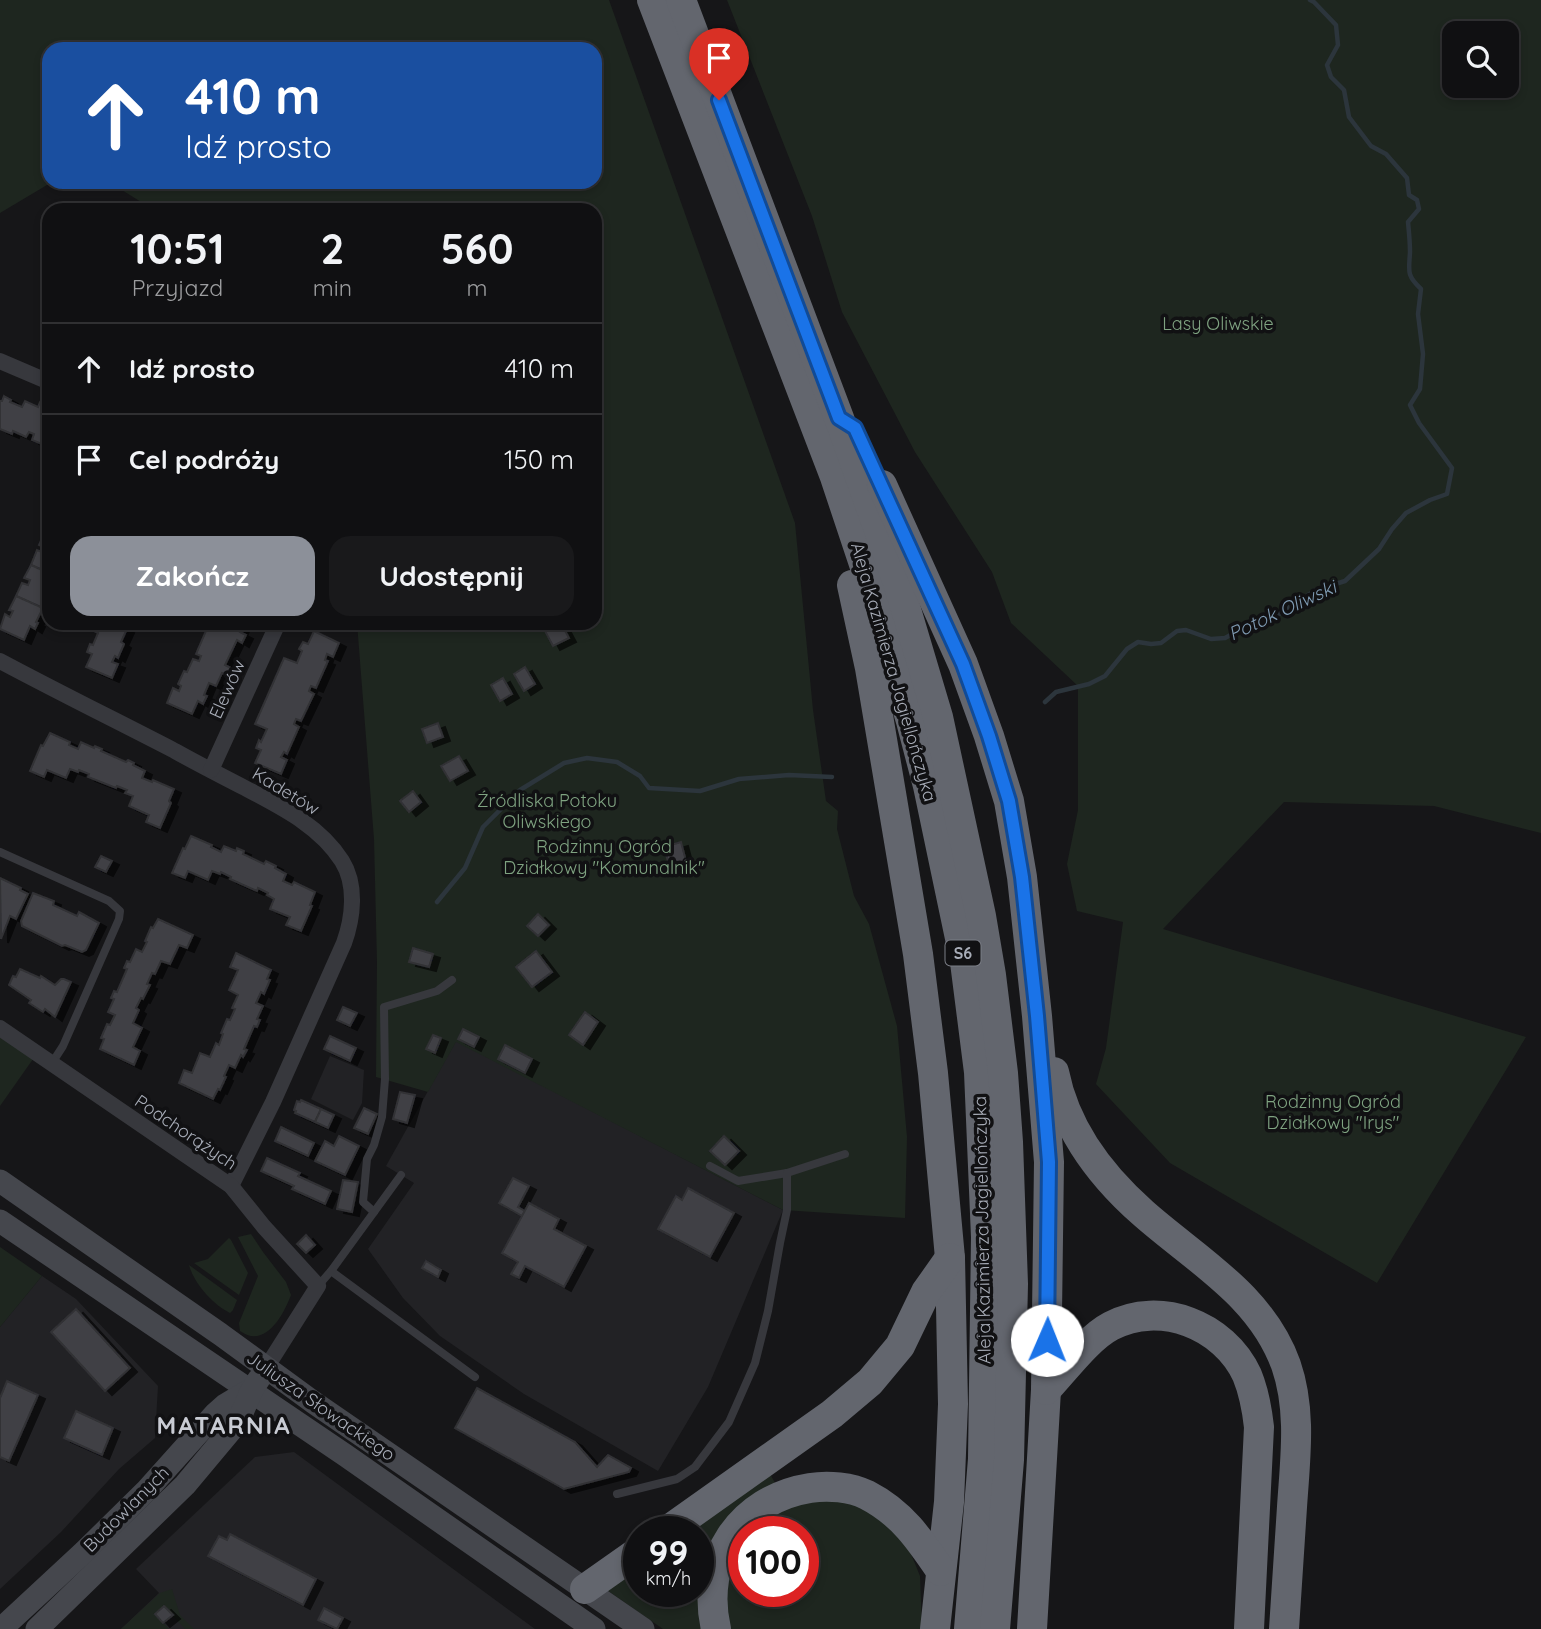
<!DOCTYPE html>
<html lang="pl">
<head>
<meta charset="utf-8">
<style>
	:root { --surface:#101012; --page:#19191b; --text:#f1f3f6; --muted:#9c9d9f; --line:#303032; --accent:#8c9099 }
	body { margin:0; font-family:Quicksand,sans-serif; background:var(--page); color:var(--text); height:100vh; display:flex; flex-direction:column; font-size:26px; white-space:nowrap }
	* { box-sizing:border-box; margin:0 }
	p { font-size:23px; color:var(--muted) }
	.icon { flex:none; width:38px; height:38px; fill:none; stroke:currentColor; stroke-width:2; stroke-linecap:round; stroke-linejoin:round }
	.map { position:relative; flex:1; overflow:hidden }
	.drawer { position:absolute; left:42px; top:203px; width:560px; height:427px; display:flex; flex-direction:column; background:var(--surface); border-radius:21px; box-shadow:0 4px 10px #0003,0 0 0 2px var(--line) }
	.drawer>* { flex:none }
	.banner { position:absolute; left:42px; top:42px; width:560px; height:147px; border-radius:21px; box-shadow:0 4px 10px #0003,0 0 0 2px var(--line); background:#1a4fa0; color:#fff; overflow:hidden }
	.buttons { position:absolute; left:1442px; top:21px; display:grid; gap:14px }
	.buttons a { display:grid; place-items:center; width:77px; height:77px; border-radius:14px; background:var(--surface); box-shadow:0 4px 10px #0003,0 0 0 2px var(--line); font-size:35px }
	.speed { position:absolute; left:623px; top:1516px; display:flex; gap:14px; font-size:35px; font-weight:700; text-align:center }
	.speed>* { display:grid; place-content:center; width:91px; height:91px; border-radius:50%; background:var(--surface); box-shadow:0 4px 10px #0003,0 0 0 2px var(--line); line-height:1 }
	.speed small { font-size:18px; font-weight:400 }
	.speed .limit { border:10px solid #d22; background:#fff; color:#111 }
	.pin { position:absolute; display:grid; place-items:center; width:60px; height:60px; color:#fff; margin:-72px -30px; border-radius:50% 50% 50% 0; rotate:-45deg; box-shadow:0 0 7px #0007 }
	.pin .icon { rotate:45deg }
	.me { position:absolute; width:77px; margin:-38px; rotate:1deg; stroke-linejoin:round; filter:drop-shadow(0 0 5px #0008) }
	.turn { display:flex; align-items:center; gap:24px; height:147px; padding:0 28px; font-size:32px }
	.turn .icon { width:91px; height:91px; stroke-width:2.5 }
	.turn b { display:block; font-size:49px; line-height:60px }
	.eta { display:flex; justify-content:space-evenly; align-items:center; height:119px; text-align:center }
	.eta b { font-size:42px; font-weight:800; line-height:49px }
	.primary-button { display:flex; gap:14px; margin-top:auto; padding:14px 28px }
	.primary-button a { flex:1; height:80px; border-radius:21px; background:var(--accent); color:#fff; font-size:28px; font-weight:800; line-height:80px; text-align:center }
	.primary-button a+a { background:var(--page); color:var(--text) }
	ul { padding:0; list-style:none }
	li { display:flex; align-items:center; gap:21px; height:91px; padding:0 28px; border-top:2px solid var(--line) }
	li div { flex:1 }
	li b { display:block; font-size:26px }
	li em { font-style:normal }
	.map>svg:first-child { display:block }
	.built { fill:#222225 }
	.green { fill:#1e261f; fill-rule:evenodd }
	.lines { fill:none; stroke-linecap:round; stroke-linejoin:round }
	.stream { stroke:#2c353c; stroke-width:4.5 }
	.building { fill:#404145; stroke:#303034; stroke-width:2; filter:url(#shadow) }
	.service { stroke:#37383d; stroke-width:8 }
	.minor { stroke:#37383d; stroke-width:16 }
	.secondary { stroke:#45474d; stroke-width:23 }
	.motorway { stroke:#63666e; stroke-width:30 }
	.route-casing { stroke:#114b97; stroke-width:18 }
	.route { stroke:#1a73e8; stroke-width:12 }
	.labels { text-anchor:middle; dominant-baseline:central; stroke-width:7; stroke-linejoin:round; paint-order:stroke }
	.shield { fill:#111113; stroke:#7b7e86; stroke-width:2 }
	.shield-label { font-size:16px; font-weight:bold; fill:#a8adb8 }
	.park-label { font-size:18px; fill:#7fa381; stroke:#111113 }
	.street-label { font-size:18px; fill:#a8adb8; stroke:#111113 }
	.water-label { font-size:19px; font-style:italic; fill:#7f9bb3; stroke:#111113 }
	.district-label { font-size:24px; font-weight:bold; letter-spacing:2px; fill:#c9ccd4; stroke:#111113 }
</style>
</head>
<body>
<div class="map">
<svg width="1541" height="1629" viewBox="0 0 1541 1629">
	<defs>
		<filter id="shadow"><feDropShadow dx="7" dy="4" stdDeviation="0" flood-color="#0009"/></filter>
	</defs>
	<rect width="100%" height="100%" fill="#161618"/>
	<g class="built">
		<path d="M456,1041L783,1210L708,1387L658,1471L524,1394L440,1336L403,1298L368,1249L414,1183L386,1166Z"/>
		<path d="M330,1056L364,1070L362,1103L353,1120L311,1099Z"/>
		<path d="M42,1276L76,1299L158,1386L155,1438L119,1469L61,1532L0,1589V1327Z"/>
		<path d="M294,1452L535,1629H121L159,1593L136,1569L255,1457Z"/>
	</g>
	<g class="green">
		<path d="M0,0H609L795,523L813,710L826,801L838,811L837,829L854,896L869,924L897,1026L907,1137L905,1218L783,1210L456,1042L428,1092L376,1077L377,962L374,839L357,623H595V210H154L109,182H595V49H49V182H52L0,213Z"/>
		<path d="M727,0H1541V833L1434,806L1284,802L1163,929L1526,1037L1377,1283L1170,1163L1096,1084L1106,1048L1123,922L1077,911L1067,864L1078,810V686L1011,623L992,572L915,452L842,312L812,216ZM1454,33H1507V86H1454Z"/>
		<path d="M0,1037L33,1059L0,1106Z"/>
		<path d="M251,1234L263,1252L286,1282L291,1295C283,1316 265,1349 240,1331L239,1323L258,1276L238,1237Z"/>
		<path d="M229,1238L231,1240L248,1273L239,1295L194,1263L208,1259Z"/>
		<path d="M0,1247L42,1276L0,1327Z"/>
		<path d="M189,1265L237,1300L233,1310L230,1313C212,1304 194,1283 189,1265Z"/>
		<path d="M769,1472L775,1483C727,1508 705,1536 698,1589V1531H685Z"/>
		<path d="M830,1498L857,1505L886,1522L909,1549L920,1576L922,1629H725L719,1601L744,1536V1591H803V1531H749L798,1502Z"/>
		<path d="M639,1564V1591H698L700,1625L702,1629H663L604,1588Z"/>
		<path d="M172,1589L180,1615L194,1629H185L164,1606L155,1614L169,1629H121L160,1593Z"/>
	</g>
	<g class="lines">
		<g class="stream">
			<path d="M1045,702L1056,692L1089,684L1105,676L1127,649L1138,642L1151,644L1161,643L1177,631L1186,630L1211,639L1225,638L1258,620L1271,619L1316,590L1345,581L1379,549L1392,529L1406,513L1430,500L1447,494L1452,468L1419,423L1410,405L1420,389L1423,354L1418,314L1421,289C1406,275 1409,271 1410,252C1410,242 1409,232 1408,222L1419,209L1417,200L1409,195L1407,178L1386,154L1371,146L1349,117L1344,90L1331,77L1327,65L1338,45L1336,25L1314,2L1310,0"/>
			<path d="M437,902L465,868L483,827L520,790L564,763L587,758L617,762L640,776L649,788L700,791L739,779L789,775L832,777"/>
		</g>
	</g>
	<g class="building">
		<path d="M4,396L11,400L10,402L22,407L25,401L38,407L40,402L48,405L46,409L49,410V447L32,440L34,434L29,432L26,437L13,431L12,434L0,429V401H2Z"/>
		<path d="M45,531L49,533V573L31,565L37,550L42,552L44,547L39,545Z"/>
		<path d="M31,565L49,573V611L16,596L22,583L28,585L30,580L24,578Z"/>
		<path d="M16,596L43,608L36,622L38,623L35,629L30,626L24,640L0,629L5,614L10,617L13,611L9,610Z"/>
		<path d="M95,623H123L122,627L127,629L121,642L124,644L118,658L115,656L112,662L118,664L112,678L86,667L92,654L87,652L90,644L93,645L98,633L92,630Z"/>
		<path d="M216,623H244L240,632L246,635L242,643L237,640L225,665L231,668L228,675L222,673L216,686L209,683L204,695L207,696L203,704L198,701L192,714L167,703L173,688L179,691L181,686L178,684L184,671L187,672L193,659L199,661L201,656L196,654L208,626L213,628Z"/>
		<path d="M561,623L569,638L553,646L545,631Z"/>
		<path d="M314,631L339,643L333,657L327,654L325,660L328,661L316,688L311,686L309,691L314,694L301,721L296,719L294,724L299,727L287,754L284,752L281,757L287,760L281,774L255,763L261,750L256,748L259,740L261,742L267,729L255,724L284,658L297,663L302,651L299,649L303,642L308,644Z"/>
		<path d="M525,667L535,684L524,691L514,674Z"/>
		<path d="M503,678L512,694L500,701L491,685Z"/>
		<path d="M438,723L443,737L427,743L422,729Z"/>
		<path d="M50,733L70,742L69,745L78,749L81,742L94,748L95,746L102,749L101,751L126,762L128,760L134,763L133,765L145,771L142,778L152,782L153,780L174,789L169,801L171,803L160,828L146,822L149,815L129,806L133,796L125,793L127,790L117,786L116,788L88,777L89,774L79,770L78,772L70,769L66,778L47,770L44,777L30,771L41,745L43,746Z"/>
		<path d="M459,756L468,771L450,781L441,766Z"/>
		<path d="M413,791L421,802L409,812L400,801Z"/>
		<path d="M191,836L212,845L211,847L221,852L224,846L236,851L237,848L244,851L243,854L264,864L266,861L276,866L275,868L286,874L283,881L292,885L294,882L315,892L310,905L312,906L301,931L286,925L290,917L270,909L274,899L267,895L268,893L258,888L257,891L230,879L231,877L221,872L220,874L212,871L208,880L188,871L185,878L172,873L183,848L185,849Z"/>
		<path d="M681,842L687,865L670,869L664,847Z"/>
		<path d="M101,856L112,861L106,872L95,867Z"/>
		<path d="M0,878L21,888L20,890L28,894L16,919L10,916L1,939Z"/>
		<path d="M33,893L54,901L53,905L77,916L79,912L99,923L86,950L82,952L65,945L62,946L22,926L21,921Z"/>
		<path d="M538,914L549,925L538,936L527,926Z"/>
		<path d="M158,919L193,935L187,948L179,945L170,964L161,961L155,974L152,973L147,984L150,985L143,999L141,998L136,1008L139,1010L133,1023L142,1028L133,1047L140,1051L134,1065L100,1049L104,1039L101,1038L107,1024L110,1025L115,1015L108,1012L114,999L111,998L114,991L117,992L127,969L124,968L127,961L130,962L136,949L142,952L147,942L145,941L151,927L153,928Z"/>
		<path d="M413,948L433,954L429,967L409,962Z"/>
		<path d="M536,951L552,972L532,987L516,967Z"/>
		<path d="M236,953L271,970L267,979L270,980L264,994L261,992L256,1003L263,1006L257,1019L260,1020L257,1027L254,1026L244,1049L247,1050L243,1057L241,1055L235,1068L229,1065L224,1076L226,1077L220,1090L218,1089L213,1099L179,1083L184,1070L192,1073L200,1053L210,1057L216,1043L219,1045L223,1034L221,1033L227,1019L230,1020L235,1009L232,1008L238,995L229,990L238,970L230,967Z"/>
		<path d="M20,969L40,978L41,976L55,985L61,979H64L71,982L55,1017L45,1009L43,1012L29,1003L31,1000L9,985L13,976L16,977Z"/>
		<path d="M343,1007L357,1013L350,1026L337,1020Z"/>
		<path d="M585,1012L598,1022L583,1045L569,1035Z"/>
		<path d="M463,1029L479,1037L474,1047L458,1039Z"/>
		<path d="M433,1035L441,1038L435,1053L426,1049Z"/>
		<path d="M330,1036L356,1048L350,1061L324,1049Z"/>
		<path d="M505,1045L532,1059L525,1073L498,1059Z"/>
		<path d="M400,1092L415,1095L407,1123L393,1119Z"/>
		<path d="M301,1100L321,1109L315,1122L295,1113L296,1111L294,1110L297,1101L300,1102Z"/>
		<path d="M364,1108L377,1114L368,1134L354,1128Z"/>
		<path d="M321,1109L334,1115L328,1128L315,1122Z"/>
		<path d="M281,1127L314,1143L308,1156L275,1141Z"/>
		<path d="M339,1136L359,1146L345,1175L315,1161L325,1141L334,1146Z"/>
		<path d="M724,1136L739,1151L725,1165L710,1151Z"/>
		<path d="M267,1158L300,1173L298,1176L331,1191L325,1204L292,1189L294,1186L261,1171Z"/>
		<path d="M513,1178L529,1186L518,1207L525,1211L522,1216L499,1203Z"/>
		<path d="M343,1180L358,1182L352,1212L337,1209Z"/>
		<path d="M688,1188L734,1213L710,1257L658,1229L676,1196L682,1200Z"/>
		<path d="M529,1203L559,1219L554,1229L586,1246L564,1287L525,1266L519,1278L511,1274L518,1262L502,1253Z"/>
		<path d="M306,1235L315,1245L306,1253L297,1244Z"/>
		<path d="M426,1261L441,1270L438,1277L422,1268Z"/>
		<path d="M76,1309L130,1368L105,1391L51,1332Z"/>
		<path d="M7,1381L38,1395L9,1461L0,1457V1398Z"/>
		<path d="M477,1388L575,1442L597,1467L608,1455L631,1468L629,1472L564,1489L455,1428Z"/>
		<path d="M76,1411L113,1428L102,1455L64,1438Z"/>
		<path d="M230,1534L316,1579L303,1605L208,1556L219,1536L227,1540Z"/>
		<path d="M164,1606L173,1615L163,1623L155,1614Z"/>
		<path d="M324,1608L343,1618L337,1629L318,1620Z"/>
	</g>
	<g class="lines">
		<g class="service">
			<path d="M0,852L109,901L120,911L119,919L63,1046L52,1063"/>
			<path d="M710,1166L738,1181L787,1173"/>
			<path d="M374,1212L363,1202L367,1159L374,1145L382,1117L385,1079L384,1007L437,991L452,980"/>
			<path d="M331,1271L475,1377"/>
			<path d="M318,1286L331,1271L401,1175"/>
			<path d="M617,1494L677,1479L695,1467L729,1422L755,1363L768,1311L780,1243L787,1210V1173L845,1154"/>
		</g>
		<g class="minor">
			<path d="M0,361L49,382"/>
			<path d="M0,661C58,692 117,721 175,751C198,764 222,776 245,788C281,807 320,826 342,861C357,885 353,918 344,943L273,1102L231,1186"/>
			<path d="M211,770L278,623"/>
			<path d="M0,1028L231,1186L264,1227L318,1286L266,1368"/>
		</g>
		<g class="secondary">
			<path d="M0,1181L220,1334L313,1402L643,1629"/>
			<path d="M0,1221L345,1455L594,1629"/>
			<path d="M1,1629L84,1552L147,1490L216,1413L225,1405L250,1390"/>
			<path d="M37,1629L185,1485L236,1424C245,1410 248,1393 259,1379"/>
		</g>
		<g class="motorway">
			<path d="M652,0L835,477L872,588L911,721L928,786L965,962L979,1072L986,1237L983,1459L969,1629"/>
			<path d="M681,0L839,418L899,586L938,717L981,916L991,975L1003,1073L1008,1142L1013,1284L1009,1460L995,1629"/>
			<path d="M882,485L963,664L989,736L1009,801L1022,877L1037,1016L1049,1162L1046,1390L1032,1629"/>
			<path d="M852,585L870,668L918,954L933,1073L950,1258L953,1404L949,1502L935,1629"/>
			<path d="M1054,1072C1065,1128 1101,1176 1143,1213C1196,1260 1261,1295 1286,1365C1302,1411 1295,1460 1292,1507C1289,1548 1287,1588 1284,1629"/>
			<path d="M1046,1390C1064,1371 1088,1338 1111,1326C1160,1300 1224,1325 1247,1375C1254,1392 1257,1409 1259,1427L1249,1629"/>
			<path d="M667,1531L832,1414L870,1382L900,1346L926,1292L950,1258"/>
			<path d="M585,1589L639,1551"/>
			<path d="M716,1629C700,1560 740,1499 810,1488C828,1485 851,1487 867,1495C902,1513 920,1540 941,1571"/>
		</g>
	</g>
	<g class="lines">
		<defs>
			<path id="route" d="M719,100L839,418L855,428L963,664L989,736L1009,801L1022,877L1037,1016L1049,1162L1047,1340"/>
		</defs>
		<use href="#route" class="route-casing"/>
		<use href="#route" class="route"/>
	</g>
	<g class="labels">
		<rect class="shield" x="945.5" y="940.5" width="35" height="25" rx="5"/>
		<g class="shield-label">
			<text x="963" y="953">S6</text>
		</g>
		<g class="park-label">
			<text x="1218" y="323">Lasy Oliwskie</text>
			<text x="547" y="800">Źródliska Potoku<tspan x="547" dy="21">Oliwskiego</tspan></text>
			<text x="604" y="846">Rodzinny Ogród<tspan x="604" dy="21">Działkowy "Komunalnik"</tspan></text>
			<text x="1333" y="1101">Rodzinny Ogród<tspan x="1333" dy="21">Działkowy "Irys"</tspan></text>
		</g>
		<g class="street-label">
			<text transform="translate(894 672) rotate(74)">Aleja Kazimierza Jagiellończyka</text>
			<text transform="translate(227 689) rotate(-66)">Elewów</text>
			<text transform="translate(286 791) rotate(31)">Kadetów</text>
			<text transform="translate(186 1132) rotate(34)">Podchorążych</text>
			<text transform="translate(982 1230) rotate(-91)">Aleja Kazimierza Jagiellończyka</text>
			<text transform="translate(321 1406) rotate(35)">Juliusza Słowackiego</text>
			<text transform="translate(126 1509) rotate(-45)">Budowlanych</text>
		</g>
		<g class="water-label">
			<text transform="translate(1282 610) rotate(-25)">Potok Oliwski</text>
		</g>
		<g class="district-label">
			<text x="224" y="1425">MATARNIA</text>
		</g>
	</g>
</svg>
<div class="buttons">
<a><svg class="icon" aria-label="search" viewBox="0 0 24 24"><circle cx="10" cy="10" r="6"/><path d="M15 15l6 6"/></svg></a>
</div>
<div class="speed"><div>99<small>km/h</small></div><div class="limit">100</div></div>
<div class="pin" style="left:719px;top:100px;background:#d93025"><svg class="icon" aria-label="arrive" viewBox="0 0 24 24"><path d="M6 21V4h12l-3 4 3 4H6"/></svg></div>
<svg class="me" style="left:1047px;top:1340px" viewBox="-20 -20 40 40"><circle r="19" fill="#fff"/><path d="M0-13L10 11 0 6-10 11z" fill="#1a73e8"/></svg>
<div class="banner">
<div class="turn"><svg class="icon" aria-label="ahead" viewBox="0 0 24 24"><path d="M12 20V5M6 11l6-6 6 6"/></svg><div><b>410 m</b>Idź prosto</div></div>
</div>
<section class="drawer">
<div class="eta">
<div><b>10:51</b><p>Przyjazd</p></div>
<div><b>2</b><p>min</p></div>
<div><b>560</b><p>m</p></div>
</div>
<ul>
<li><svg class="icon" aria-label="ahead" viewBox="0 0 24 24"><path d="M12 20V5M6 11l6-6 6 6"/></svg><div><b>Idź prosto</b></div><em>410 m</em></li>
<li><svg class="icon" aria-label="arrive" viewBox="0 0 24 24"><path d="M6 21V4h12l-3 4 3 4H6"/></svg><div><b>Cel podróży</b></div><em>150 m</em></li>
</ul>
<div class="primary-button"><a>Zakończ</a><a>Udostępnij</a></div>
</section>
</div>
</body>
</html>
